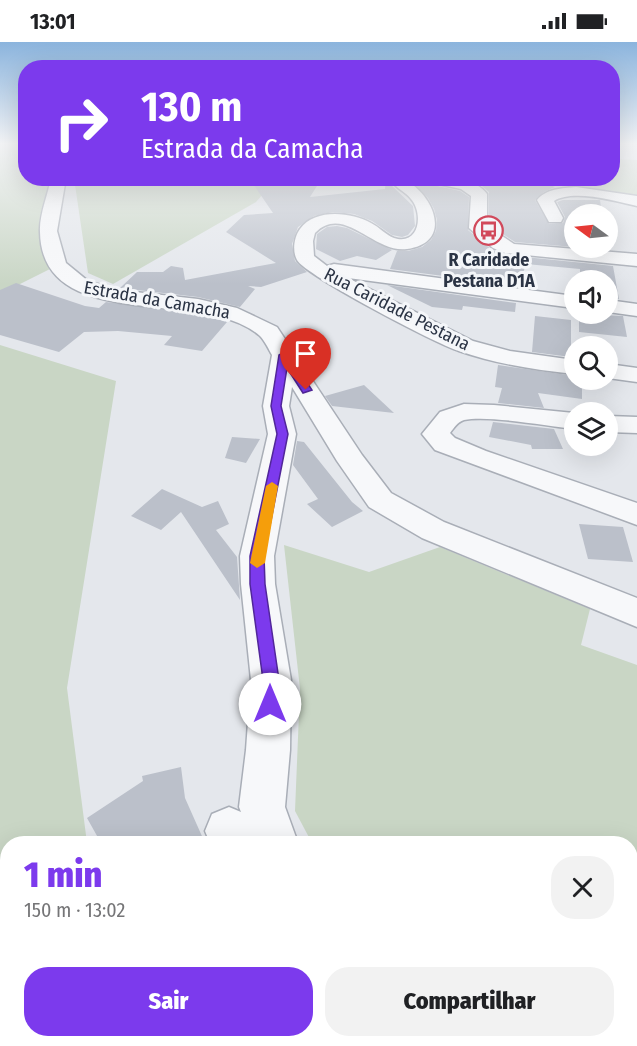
<!DOCTYPE html>
<html lang="pt">
<head>
<meta charset="utf-8">
<style>
	:root { --surface:#fff; --page:#f2f2f2; --text:#202124; --muted:#757577; --accent:#7c3aed }
	body { margin:0; font-family:"Fira Sans Condensed",sans-serif; background:var(--page); color:var(--text); height:100vh; display:flex; flex-direction:column; font-size:22px; white-space:nowrap }
	* { box-sizing:border-box; margin:0 }
	p { font-size:20px; color:var(--muted) }
	.icon { flex:none; width:33px; height:33px; fill:none; stroke:currentColor; stroke-width:2; stroke-linecap:round; stroke-linejoin:round }
	.map { position:relative; flex:1; overflow:hidden }
	.panel { position:absolute; left:0px; top:794px; width:638px; height:212px; display:flex; flex-direction:column; background:var(--surface); border-radius:24px 24px 0 0; box-shadow:0 6px 24px #0002 }
	.panel>* { flex:none }
	.banner { position:absolute; left:18px; top:18px; width:602px; height:126px; border-radius:24px; box-shadow:0 6px 24px #0002; background:#7c3aed; color:#fff; overflow:hidden }
	.needle { width:39px; rotate:285deg }
	.fabs { position:absolute; left:564px; top:162px; display:grid; gap:12px }
	.fabs a { display:grid; place-items:center; width:54px; height:54px; border-radius:50%; background:var(--surface); box-shadow:0 6px 24px #0002; font-size:30px }
	.pin { position:absolute; display:grid; place-items:center; width:51px; height:51px; color:#fff; margin:-62px -26px; border-radius:50% 50% 50% 0; rotate:-45deg; box-shadow:0 0 6px #0007 }
	.pin .icon { rotate:45deg }
	.me { position:absolute; width:66px; margin:-33px; rotate:0deg; stroke-linejoin:round; filter:drop-shadow(0 0 4px #0008) }
	.turn { display:flex; align-items:center; gap:21px; height:126px; padding:0 24px; font-size:27px }
	.turn .icon { width:78px; height:78px; stroke-width:2.5 }
	.turn b { display:block; font-size:42px; line-height:51px }
	.round { display:grid; place-items:center; flex:none; width:63px; height:63px; border-radius:24px; background:var(--page) }
	.head { display:flex; align-items:center; justify-content:space-between; height:102px; padding:0 24px }
	h1 { font-size:36px; font-weight:800; line-height:45px; color:var(--accent) }
	.action { display:flex; gap:12px; margin-top:auto; padding:12px 24px }
	.action a { flex:1; height:69px; border-radius:24px; background:var(--accent); color:#fff; font-size:24px; font-weight:800; line-height:69px; text-align:center }
	.action a+a { background:var(--page); color:var(--text) }
	.status { display:flex; justify-content:space-between; align-items:center; height:42px; padding:0 30px; background:var(--surface); direction:ltr }
	.status svg { height:16px; fill:currentColor }
	.map>svg:first-child { display:block }
	.green { fill:#c9d6c5 }
	.building { fill:#bbc0ca }
	.lines { fill:none; stroke-linecap:round; stroke-linejoin:round }
	.minor-casing { stroke:#a9aeb7; stroke-width:3 }
	.minor { fill:#f7f8fa; fill-rule:evenodd }
	.route { fill:#7c3aed; stroke:#51269a; stroke-width:1.5 }
	.slow { fill:#f59e0b }
	.labels { text-anchor:middle; dominant-baseline:central; stroke-width:6; stroke-linejoin:round; paint-order:stroke }
	.far-poi-label { font-size:18px; font-weight:bold; fill:#2b3445; stroke:#f4f6f9 }
	.far-street-label { font-size:18px; fill:#2b3445; stroke:#f4f6f9 }
</style>
</head>
<body>
<div class="status"><b>13:01</b><svg viewBox="0 0 49 12"><path d="M0 12V9h3v3zM5 12V6h3v6zM10 12V3h3v9zM15 12V0h3v12zM26 1h20v11H26zM47 4h2v5h-2z"/></svg></div>
<div class="map">
<svg width="637" height="1004" viewBox="0 0 637 1004">
	<rect width="100%" height="100%" fill="#e4e7ec"/>
	<g class="green">
		<path d="M0,101H25L26,136L61,137L52,226L0,252Z"/>
		<path d="M612,117L637,118V153L588,147L562,137L612,136Z"/>
		<path d="M74,136L276,137L256,160L113,242L88,231Z"/>
		<path d="M0,303L116,339L67,646L87,801H8V998H304L306,1004H0Z"/>
		<path d="M284,503L369,530L440,505L590,567L581,603L637,623V1004H548L545,998H630V801H312L295,769L300,647Z"/>
	</g>
	<g class="building">
		<path d="M249,136H322L310,155L385,147L386,136H393L392,144L413,164L415,184L408,193L402,195L392,193L372,179L354,172L333,170L314,174L298,185L292,202L295,219L307,230L261,245L248,244L255,247L240,265L198,255L120,246L137,230H163L171,224L183,226L185,238L276,221L226,190L244,173L273,171Z"/>
		<path d="M416,136H420L424,141L460,149L469,155L468,188L492,208L505,213L613,224L619,257L608,256V238H580V227L526,222L519,244L390,227L397,209H408L422,205L431,198L436,189L437,178L434,167L428,156L413,141Z"/>
		<path d="M466,136H534L555,145L544,150L535,158L549,182L563,181L565,175L557,160L563,158H600L602,172H574V205L515,200L489,183V150L482,144Z"/>
		<path d="M337,184L347,186L392,208L376,218L357,214L340,219L316,207L317,192L327,185Z"/>
		<path d="M16,241L85,264L99,266L106,260L202,273L227,280L202,309L164,303L172,294L118,289L84,290L59,310L0,293V248Z"/>
		<path d="M387,243L516,261L515,270L463,264L462,268L432,265Z"/>
		<path d="M579,272L623,274L627,295L579,290Z"/>
		<path d="M535,274L571,278V315L532,310Z"/>
		<path d="M498,323L574,334V338H582V357L538,351L544,366L498,361L502,346L495,345Z"/>
		<path d="M364,343L394,371L332,364L325,354Z"/>
		<path d="M493,380L554,387L563,407H532L531,403L489,395Z"/>
		<path d="M232,395L260,397L246,421L225,416Z"/>
		<path d="M297,399L304,400L352,460L363,469L332,485L307,462L318,457L293,423Z"/>
		<path d="M162,447L202,465L218,459L229,482L216,488L237,515L240,558L181,470L161,488L131,474Z"/>
		<path d="M579,482L623,485L633,520L588,517Z"/>
		<path d="M181,725L185,756L205,801H101L87,776L143,739L142,734Z"/>
	</g>
	<g class="lines">
		<defs>
			<g id="minor">
				<path d="M51,136H66L57,189L66,221L88,239L117,248L198,257L237,266L277,285L362,413L391,451L444,480L637,556V585L422,496L369,465L337,419L292,345L289,364L296,392L274,514L275,542L291,638L290,708L285,765L298,801H210L205,789L212,772L229,765L241,770L239,765L246,708L251,638L241,542L240,514L268,392L263,364L272,313C269,308 265,299 260,294C204,244 42,294 40,190C39,173 48,153 51,136Z"/>
				<path d="M396,136H414L410,141C436,158 451,201 407,207C374,212 344,161 315,191L313,199L314,214L327,224L334,222L574,254V266L348,236L473,299L510,309L574,318V332C536,328 496,322 459,309C436,302 305,233 297,218C292,209 294,195 300,187C315,166 351,170 371,181C379,185 386,193 394,196C419,204 424,172 411,157C407,151 399,148 394,142Z"/>
				<path d="M422,136C443,136 472,133 487,152V184L514,202L637,212V224L505,211L493,206L469,186L471,154L461,147L424,139Z"/>
				<path d="M576,145L637,154V164C615,159 573,147 554,159L563,176L561,180H549L537,158C546,147 562,146 576,145Z"/>
				<path d="M608,258L637,262V274L608,270Z"/>
				<path d="M608,322L637,326V340L608,336Z"/>
				<path d="M464,362L494,363L574,371V387C547,384 488,373 464,378C457,380 454,386 450,391L455,396L486,409L637,461V483L435,408L422,392L440,370Z"/>
				<path d="M608,374L637,375V391L608,390Z"/>
				<path d="M319,998H377L380,1004H322Z"/>
			</g>
		</defs>
		<use href="#minor" class="minor-casing"/>
		<use href="#minor" class="minor"/>
	</g>
	<linearGradient id="sky" x2="0" y2="1"><stop stop-color="#8bb4dd"/><stop offset="0.42" stop-color="#f3f4f6"/><stop offset="1" stop-color="#f3f4f6" stop-opacity="0"/></linearGradient>
	<rect width="637" height="242" fill="url(#sky)"/>
	<path class="route" d="M284,310L288,311L312,348L303,351L287,326L281,364L288,392L264,514L265,542L279,638V662L276,667L270,669L264,667L262,662L263,638L250,542V514L277,392L271,364L279,313Z"/>
	<path class="slow" d="M272,440L278,444L265,521L257,526L250,521L266,444Z"/>
	<defs>
		<symbol id="bus-ring" viewBox="-11 -11 22 22"><circle r="9.5" fill="#f4f6f9" stroke="#d1495b" stroke-width="1.5"/><path d="M-5-6H5V4H4V6H2V4H-2V6H-4V4H-5ZM-3.5-4V0h7V-4ZM-3.5 1.2v1.5H-2V1.2ZM2 1.2v1.5H3.5V1.2Z" fill="#d1495b"/></symbol>
	</defs>
	<g fill-rule="evenodd">
		<use href="#bus-ring" x="472" y="172" width="33" height="33"/>
	</g>
	<g class="labels">
		<g class="far-poi-label">
			<text x="489" y="218">R Caridade<tspan x="489" dy="21">Pestana D1A</tspan></text>
		</g>
		<g class="far-street-label">
			<text transform="translate(157 258) rotate(10)">Estrada da Camacha</text>
			<text transform="translate(397 267) rotate(27)">Rua Caridade Pestana</text>
		</g>
	</g>
</svg>
<div class="fabs">
<a><svg class="needle" viewBox="-14 -14 28 28"><path d="M0-13l5 13h-10z" fill="#e53935"/><path d="M0 13l5-13h-10z" fill="#757577"/></svg></a>
<a><svg class="icon" aria-label="sound" viewBox="0 0 24 24"><path d="M4 9h4l5-4v14l-5-4H4zM17 9q2 3 0 6"/></svg></a>
<a><svg class="icon" aria-label="search" viewBox="0 0 24 24"><circle cx="10" cy="10" r="6"/><path d="M15 15l6 6"/></svg></a>
<a><svg class="icon" aria-label="layers" viewBox="0 0 24 24"><path d="M12 4l9 5-9 5-9-5zM3 14l9 5 9-5"/></svg></a>
</div>
<div class="pin" style="left:306px;top:348px;background:#d93025"><svg class="icon" aria-label="arrive" viewBox="0 0 24 24"><path d="M6 21V4h12l-3 4 3 4H6"/></svg></div>
<svg class="me" style="left:270px;top:662px" viewBox="-20 -20 40 40"><circle r="19" fill="#fff"/><path d="M0-13L10 11 0 6-10 11z" fill="#7c3aed"/></svg>
<div class="banner">
<div class="turn"><svg class="icon" aria-label="right" viewBox="0 0 24 24"><path d="M7 20v-9h11M14 6l5 5-5 5"/></svg><div><b>130 m</b>Estrada da Camacha</div></div>
</div>
<section class="panel">
<div class="head"><div><h1>1 min</h1><p>150 m · 13:02</p></div><a class="round"><svg class="icon" aria-label="close" viewBox="0 0 24 24"><path d="M6 6l12 12M18 6L6 18"/></svg></a></div>
<div class="action"><a>Sair</a><a>Compartilhar</a></div>
</section>
</div>
</body>
</html>
